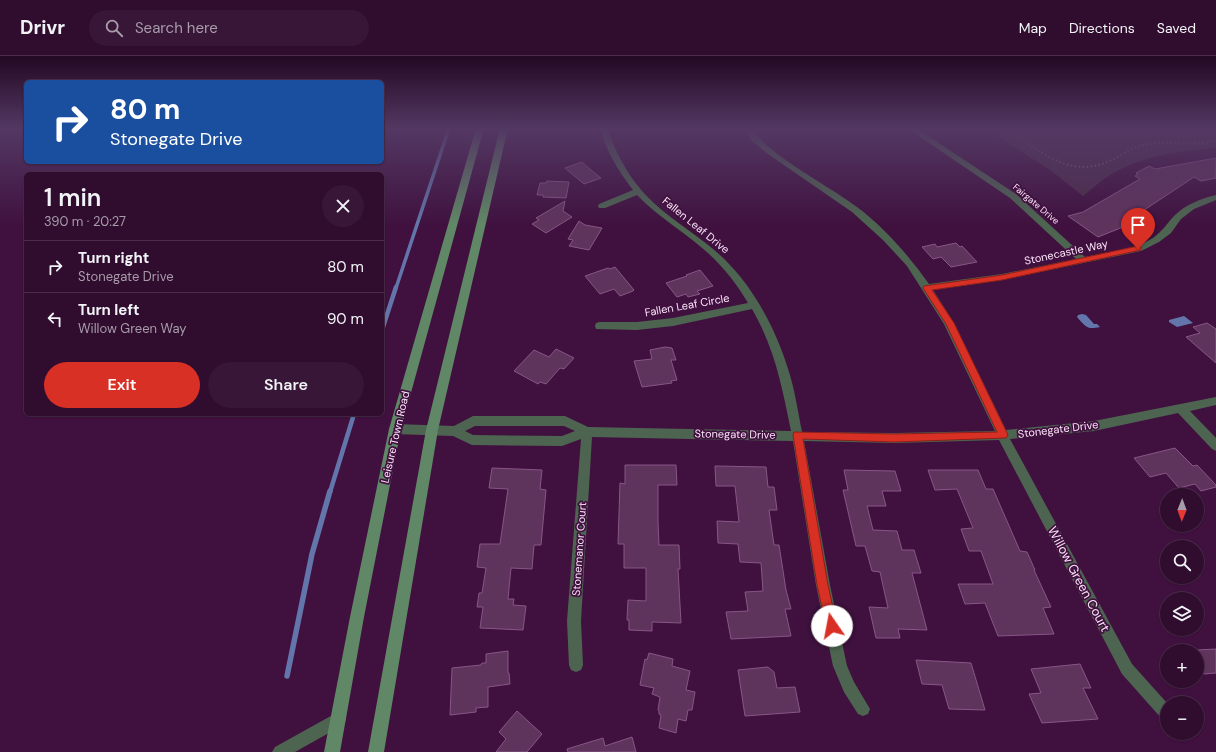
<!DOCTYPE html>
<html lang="en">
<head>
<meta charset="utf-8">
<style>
	:root { --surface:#300d2f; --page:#381637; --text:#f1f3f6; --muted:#a89caa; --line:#4b2d4b; --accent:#d93025 }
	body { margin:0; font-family:"DM Sans",sans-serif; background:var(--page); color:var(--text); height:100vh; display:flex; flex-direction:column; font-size:15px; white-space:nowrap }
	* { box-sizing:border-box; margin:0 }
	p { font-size:13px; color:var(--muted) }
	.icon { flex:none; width:22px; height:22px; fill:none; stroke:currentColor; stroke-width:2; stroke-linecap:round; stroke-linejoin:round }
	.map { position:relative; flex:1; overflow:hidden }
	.sheet { position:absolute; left:24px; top:116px; width:360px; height:244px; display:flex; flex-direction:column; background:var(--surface); border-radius:6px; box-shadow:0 1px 3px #0004,0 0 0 1px var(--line) }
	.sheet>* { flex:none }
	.banner { position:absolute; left:24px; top:24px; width:360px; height:84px; border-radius:6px; box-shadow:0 1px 3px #0004,0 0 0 1px var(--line); background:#1a4fa0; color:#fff; overflow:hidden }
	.needle { width:26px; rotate:181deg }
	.buttons { position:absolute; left:1160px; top:432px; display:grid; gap:8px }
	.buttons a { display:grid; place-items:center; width:44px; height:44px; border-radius:50%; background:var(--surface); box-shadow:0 1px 3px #0004,0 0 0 1px var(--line); font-size:20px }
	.pin { position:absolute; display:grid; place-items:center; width:34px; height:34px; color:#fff; margin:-41px -17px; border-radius:50% 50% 50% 0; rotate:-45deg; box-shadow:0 0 4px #0007 }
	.pin .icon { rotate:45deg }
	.me { position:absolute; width:44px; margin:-22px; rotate:348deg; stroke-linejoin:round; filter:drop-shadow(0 0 3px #0008) }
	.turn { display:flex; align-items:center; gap:14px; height:84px; padding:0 20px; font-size:18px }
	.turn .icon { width:52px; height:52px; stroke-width:2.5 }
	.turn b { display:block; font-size:28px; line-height:34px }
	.round { display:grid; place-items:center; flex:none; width:42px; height:42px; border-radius:21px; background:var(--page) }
	.overview { display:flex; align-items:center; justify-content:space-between; height:68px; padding:0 20px }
	h1 { font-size:24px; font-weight:600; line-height:30px }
	.cta { display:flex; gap:8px; margin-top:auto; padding:8px 20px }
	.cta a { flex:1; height:46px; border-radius:24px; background:var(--accent); color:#fff; font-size:16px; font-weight:600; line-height:46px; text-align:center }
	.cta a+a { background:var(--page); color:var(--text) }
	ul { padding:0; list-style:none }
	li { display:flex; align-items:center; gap:12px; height:52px; padding:0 20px; border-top:1px solid var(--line) }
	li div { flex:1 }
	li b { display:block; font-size:15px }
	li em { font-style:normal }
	header { display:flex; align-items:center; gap:24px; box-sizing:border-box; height:56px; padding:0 20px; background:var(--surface); border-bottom:1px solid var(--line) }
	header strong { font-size:19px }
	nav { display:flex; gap:22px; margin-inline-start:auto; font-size:14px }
	.search { width:280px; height:36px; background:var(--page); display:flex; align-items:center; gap:10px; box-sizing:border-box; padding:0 14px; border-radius:22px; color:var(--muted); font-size:15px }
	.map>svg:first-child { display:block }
	.green { fill:#4b2c4a }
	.water { fill:#6376ab }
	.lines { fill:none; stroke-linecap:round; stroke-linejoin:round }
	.stream-far2 { stroke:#6376ab; stroke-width:3.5 }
	.stream-far1 { stroke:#6376ab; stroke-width:4.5 }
	.stream { stroke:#6376ab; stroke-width:5.5 }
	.building { fill:#5e335c; stroke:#895587 }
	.path { stroke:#7e577d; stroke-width:2; stroke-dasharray:1.5 2.5; stroke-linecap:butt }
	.minor { fill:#4d6550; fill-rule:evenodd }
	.secondary { fill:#608766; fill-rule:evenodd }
	.route { fill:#d93025; stroke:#8d1f18 }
	.labels { text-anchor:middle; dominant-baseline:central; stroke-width:3.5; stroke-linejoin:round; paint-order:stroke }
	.far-street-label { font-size:9px; fill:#fce4fa; stroke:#40113f }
	.street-label { font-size:11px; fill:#fce4fa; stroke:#40113f }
	.near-street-label { font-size:13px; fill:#fce4fa; stroke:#40113f }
</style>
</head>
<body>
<header>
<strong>Drivr</strong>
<div class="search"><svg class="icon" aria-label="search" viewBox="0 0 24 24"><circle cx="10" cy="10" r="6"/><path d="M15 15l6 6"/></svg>Search here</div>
<nav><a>Map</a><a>Directions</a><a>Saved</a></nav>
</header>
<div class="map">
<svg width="1216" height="696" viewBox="0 0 1216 696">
	<rect width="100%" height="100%" fill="#40113f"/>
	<path class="green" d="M984,72H1216V92C1180,95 1147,99 1115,116C1104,122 1093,132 1083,140L1050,114Z"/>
	<g class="water">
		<path d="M1082,258L1086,259L1094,268H1097L1100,271C1087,274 1086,271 1077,261L1078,259Z"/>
		<path d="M1184,260L1193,267L1177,271L1169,266V264Z"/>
	</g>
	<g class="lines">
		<path class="stream-far2" d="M396,232L449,72"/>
		<g class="stream-far1">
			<path d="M382,274L396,231"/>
			<path d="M330,436L354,358"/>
		</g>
		<path class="stream" d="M287,620L312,498L330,435"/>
	</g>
	<g class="building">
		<path d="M1216,102V122L1201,125L1194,121L1132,162L1138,165L1098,181L1068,160L1083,156L1140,123L1135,120L1138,118L1136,117L1149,110L1155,113Z"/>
		<path d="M582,106L591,114L601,122L584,128L565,112Z"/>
		<path d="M547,125L569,126L566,142L543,141V139H537L540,127H546Z"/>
		<path d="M565,145L563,155L572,161L546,177L532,168L539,164L536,162Z"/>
		<path d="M579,165L585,169L602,172L589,194L569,190L573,184L568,183Z"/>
		<path d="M956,187L960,191L962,190L977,206L951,211L941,201L933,203L922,191L935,188L937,191Z"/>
		<path d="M615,211L634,234L633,235L620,240L614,233L600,238L585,220L608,212L610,213Z"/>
		<path d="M700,214L713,230L697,235L700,238L688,241L686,238L677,241L666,227L687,220L686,219Z"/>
		<path d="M1207,267L1216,273V307L1186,281L1200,277L1193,271Z"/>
		<path d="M665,291L672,292L676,304H671L677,324L671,325L672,327L642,331L634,305L652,303L650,294Z"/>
		<path d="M556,293L574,302L564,313L560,312L546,328L540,326L538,328L514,315L534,294L549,301Z"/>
		<path d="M1175,392L1193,410L1197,409L1216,429V431L1201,435L1195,428L1179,432L1166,417L1150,421L1134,402Z"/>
		<path d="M625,409H676L677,429H658V466L659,489H679L680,513H678L681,567L652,566V575L629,574V564H627L628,544L646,545V512H624V488H618L620,427L625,428Z"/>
		<path d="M715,410L766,411L768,431H774L777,454H769L774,489H779L786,534L791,553H785L791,580L731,583L726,556L748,555L745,536L763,535L761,507L740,506L738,488L718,487L717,465L739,466L735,430H716Z"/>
		<path d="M492,412L542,414L540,433L546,434L541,489H534L532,513L511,512L508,543H514L513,549L526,550L523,574L480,572L483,551H477L479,537H482L486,512L477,511L480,488H500L508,433L489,432Z"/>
		<path d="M844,414L895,415L901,435H882L886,450H867L873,474L897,475L902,494H914L921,517H912L927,574L898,573L900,582H876L869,551L888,552L880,516L872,515L865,490H856L843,434H848Z"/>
		<path d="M928,414H978L986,433H993L1020,495L1027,496L1035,514H1034L1051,551L1043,552L1054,578L998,580L985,547L965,548L958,528H993L981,495H969L961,473L973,472L957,433L935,434Z"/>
		<path d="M1216,593V617L1204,618L1197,607V594Z"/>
		<path d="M508,595V617H509L510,628L488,631V651L476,652V656L450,659L452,612L481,609L482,607H486V598Z"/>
		<path d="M649,597L673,603L672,610L690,615L686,634L695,636L692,654H688L686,665L678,663L676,677L659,672L661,659L659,658V655L658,654L660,641L652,638L654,632L640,629L645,603L647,604Z"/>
		<path d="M916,604L971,607L985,654L949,653L942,629L922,628Z"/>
		<path d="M1080,608L1091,632H1083L1098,663L1042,667L1029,638L1041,637L1031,613Z"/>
		<path d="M768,611L774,616L777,632L795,631L800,656L745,660L738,614Z"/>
		<path d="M517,655L542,678L527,696H496L506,683L499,676Z"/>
		<path d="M632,681L636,696H568L567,693L603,682L605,690Z"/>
	</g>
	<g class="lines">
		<path class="path" d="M1005,72C1037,92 1067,123 1107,106C1121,100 1133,90 1149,88C1172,85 1194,91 1216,84"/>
		<g class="minor">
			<path d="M599,72H607C618,102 631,126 655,148C679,170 708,185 730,209C757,237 778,279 789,316C795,335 798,356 802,376L895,377L995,375L944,268L907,210L883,184L852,156L768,98L753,86L742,72H750C776,104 823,126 857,151C885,172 909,200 929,228L1002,218L1076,203L1010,142L907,72H916L1016,138L1085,201C1108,196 1134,194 1153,182C1163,175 1167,167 1175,159C1185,149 1202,142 1216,139V144L1194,153L1181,163L1171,177L1159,186L1141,195L1002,224L933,234L954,267L1006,374L1094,365L1216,341V349L1190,355L1216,382V395L1212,393L1178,357L1094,375L1010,383L1132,608L1167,647V666L1162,663L1122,618L999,384L895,387L804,385L830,529L847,610L854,626L870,653L868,658L863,660L858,658L844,636L833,610L816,529L793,385L592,381L581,565L583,609L581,614L576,616L571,614L569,609L567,565L581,383L562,390L472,389L453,380L395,378L391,376L389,373L391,370L395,368L454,370L473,360H565L588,371L791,375C782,331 775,293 752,253L673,270L637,274L596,273L595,270L596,267L600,266H637L673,262L748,247C737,228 724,212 708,197C685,176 658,161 637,139L605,152H599L598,150L599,148L633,134C616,111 609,99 599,72ZM475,370H564L575,375L562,380L473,379L465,375Z"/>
			<path d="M338,656L343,659L346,664L343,669L295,696H272L275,691Z"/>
		</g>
		<g class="secondary">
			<path d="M476,72H484L401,373L364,561L340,696H324L350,561L389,373Z"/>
			<path d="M500,72H508L438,374L384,696H368L426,374Z"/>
		</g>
	</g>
	<linearGradient id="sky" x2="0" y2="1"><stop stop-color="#230923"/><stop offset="0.43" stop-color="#533863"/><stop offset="1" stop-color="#533863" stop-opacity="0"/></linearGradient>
	<rect width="1216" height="169" fill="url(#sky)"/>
	<path class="route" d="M1138,190L1141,191V194L1002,224L932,234L954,267L1008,379L1006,382L894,386L803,383L828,529L837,570L836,574L832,575L827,574L817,529L793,379L794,376L894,378L997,376L946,268L923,232L924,230L1002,219Z"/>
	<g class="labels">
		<g class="far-street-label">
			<text transform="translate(1036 148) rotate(40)">Fairgate Drive</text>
		</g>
		<g class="street-label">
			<text transform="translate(696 169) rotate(39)">Fallen Leaf Drive</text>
			<text transform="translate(1066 196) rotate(-12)">Stonecastle Way</text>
			<text transform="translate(687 249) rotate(-10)">Fallen Leaf Circle</text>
			<text transform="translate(1058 373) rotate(-7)">Stonegate Drive</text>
			<text transform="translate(735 378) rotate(1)">Stonegate Drive</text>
			<text transform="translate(395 381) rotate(-77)">Leisure Town Road</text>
			<text transform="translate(579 493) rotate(-86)">Stonemanor Court</text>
		</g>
		<g class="near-street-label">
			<text transform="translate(1079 523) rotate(62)">Willow Green Court</text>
		</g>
	</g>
</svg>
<div class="buttons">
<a><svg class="needle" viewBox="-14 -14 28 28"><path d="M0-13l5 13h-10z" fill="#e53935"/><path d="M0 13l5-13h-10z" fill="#a89caa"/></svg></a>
<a><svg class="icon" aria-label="search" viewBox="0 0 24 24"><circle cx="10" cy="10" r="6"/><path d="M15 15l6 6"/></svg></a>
<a><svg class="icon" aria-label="layers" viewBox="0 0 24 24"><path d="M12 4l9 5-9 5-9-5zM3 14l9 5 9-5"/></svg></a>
<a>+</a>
<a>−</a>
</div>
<div class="pin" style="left:1138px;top:193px;background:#d93025"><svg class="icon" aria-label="arrive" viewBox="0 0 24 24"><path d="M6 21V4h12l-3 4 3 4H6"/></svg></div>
<svg class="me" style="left:832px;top:570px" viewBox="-20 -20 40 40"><circle r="19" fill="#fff"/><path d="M0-13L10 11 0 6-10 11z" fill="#d93025"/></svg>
<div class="banner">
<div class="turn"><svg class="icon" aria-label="right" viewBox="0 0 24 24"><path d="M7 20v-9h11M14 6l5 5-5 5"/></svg><div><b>80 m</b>Stonegate Drive</div></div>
</div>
<section class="sheet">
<div class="overview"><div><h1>1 min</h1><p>390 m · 20:27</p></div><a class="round"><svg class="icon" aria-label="close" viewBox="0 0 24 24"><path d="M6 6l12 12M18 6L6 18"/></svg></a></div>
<ul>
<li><svg class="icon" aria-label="right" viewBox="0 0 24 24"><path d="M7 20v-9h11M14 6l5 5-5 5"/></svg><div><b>Turn right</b><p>Stonegate Drive</p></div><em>80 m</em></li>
<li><svg class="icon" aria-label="left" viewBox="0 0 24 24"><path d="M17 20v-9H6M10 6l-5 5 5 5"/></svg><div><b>Turn left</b><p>Willow Green Way</p></div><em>90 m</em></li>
</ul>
<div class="cta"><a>Exit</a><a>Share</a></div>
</section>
</div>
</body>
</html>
